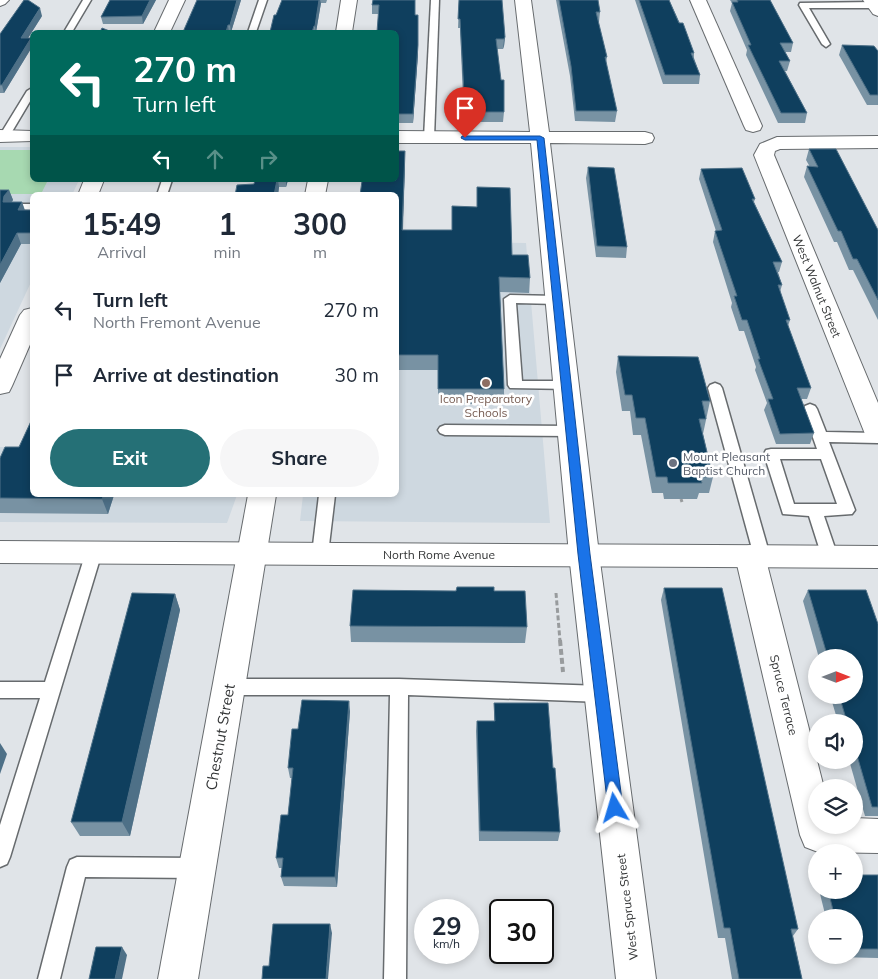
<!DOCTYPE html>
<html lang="en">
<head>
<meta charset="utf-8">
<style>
	:root { --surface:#fff; --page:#f6f6f7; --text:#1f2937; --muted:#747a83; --accent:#257076 }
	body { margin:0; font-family:Mulish,sans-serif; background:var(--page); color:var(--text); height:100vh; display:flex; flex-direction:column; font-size:19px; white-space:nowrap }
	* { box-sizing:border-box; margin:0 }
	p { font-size:16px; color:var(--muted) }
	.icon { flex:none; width:28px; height:28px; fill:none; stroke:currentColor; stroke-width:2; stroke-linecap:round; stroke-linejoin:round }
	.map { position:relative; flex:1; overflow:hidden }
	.details { position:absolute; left:30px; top:192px; width:369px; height:305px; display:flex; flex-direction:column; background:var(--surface); border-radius:8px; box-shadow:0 2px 8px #0003 }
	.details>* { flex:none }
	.hud { position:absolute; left:30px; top:30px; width:369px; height:152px; border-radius:8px; box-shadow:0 2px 8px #0003; background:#00695c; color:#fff; overflow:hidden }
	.needle { width:32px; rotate:90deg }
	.controls { position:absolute; left:808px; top:649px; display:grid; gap:10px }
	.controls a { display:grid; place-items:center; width:55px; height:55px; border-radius:50%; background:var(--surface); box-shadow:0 2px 8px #0003; font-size:25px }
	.speed { position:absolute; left:414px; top:899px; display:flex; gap:10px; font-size:25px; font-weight:700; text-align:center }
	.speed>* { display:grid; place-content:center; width:65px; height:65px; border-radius:50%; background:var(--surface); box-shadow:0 2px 8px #0003; line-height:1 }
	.speed small { font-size:12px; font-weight:400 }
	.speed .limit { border:2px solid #111; border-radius:8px; background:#fff; color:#111 }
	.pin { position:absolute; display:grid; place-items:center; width:42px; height:42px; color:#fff; margin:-51px -21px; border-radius:50% 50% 50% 0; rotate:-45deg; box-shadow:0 0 5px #0007 }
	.pin .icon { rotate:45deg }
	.me { position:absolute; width:55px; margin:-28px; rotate:353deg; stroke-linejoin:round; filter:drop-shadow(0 0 4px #0008) }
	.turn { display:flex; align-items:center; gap:18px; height:105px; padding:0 20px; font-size:22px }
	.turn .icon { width:65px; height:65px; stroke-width:2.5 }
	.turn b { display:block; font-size:35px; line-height:42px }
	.lanes { display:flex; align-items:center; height:48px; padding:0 20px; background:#0003; justify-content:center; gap:25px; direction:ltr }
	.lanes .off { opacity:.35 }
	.eta { display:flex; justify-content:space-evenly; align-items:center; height:85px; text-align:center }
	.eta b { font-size:30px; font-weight:700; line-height:35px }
	.primary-button { display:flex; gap:10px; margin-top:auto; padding:10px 20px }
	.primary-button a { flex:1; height:58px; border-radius:30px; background:var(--accent); color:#fff; font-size:20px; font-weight:700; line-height:58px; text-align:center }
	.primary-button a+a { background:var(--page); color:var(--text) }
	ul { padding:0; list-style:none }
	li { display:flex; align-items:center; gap:15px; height:65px; padding:0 20px }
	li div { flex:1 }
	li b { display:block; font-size:19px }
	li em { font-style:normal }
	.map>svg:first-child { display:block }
	.built { fill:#ced8e0 }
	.green { fill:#a7d9b1 }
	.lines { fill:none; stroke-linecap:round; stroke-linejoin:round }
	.lane-casing { stroke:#676b6e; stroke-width:3 }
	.street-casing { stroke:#676b6e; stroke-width:2 }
	.secondary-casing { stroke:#676b6e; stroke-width:2 }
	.path-far1 { stroke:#989b9d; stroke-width:3; stroke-dasharray:5 2.5; stroke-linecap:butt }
	.path { stroke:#989b9d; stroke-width:4; stroke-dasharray:6 3; stroke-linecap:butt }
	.lane { fill:#fff; fill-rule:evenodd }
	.street { fill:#fff; fill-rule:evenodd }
	.secondary { fill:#fff; fill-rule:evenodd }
	.wall { fill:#7892a3 }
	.shaded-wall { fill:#4e7087 }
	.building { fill:#0f3f5e; stroke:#4e7087 }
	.route { fill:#1a73e8; stroke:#114b97 }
	.education-dot { fill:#8d6e63; stroke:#fff; stroke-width:2 }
	.worship-dot { fill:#6b7280; stroke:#fff; stroke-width:2 }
	.labels { text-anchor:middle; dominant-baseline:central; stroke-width:5; stroke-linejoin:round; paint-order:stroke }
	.street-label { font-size:12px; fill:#333536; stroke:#fff }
	.education-label { font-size:12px; fill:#785e54; stroke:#fff }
	.worship-label { font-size:12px; fill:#5b616d; stroke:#fff; text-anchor:start }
	.near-street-label { font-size:15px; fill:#333536; stroke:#fff }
</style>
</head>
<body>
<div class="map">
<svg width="878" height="979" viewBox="0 0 878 979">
	<rect width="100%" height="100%" fill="#e0e4e8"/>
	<g class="built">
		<path d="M0,147H32V180H79L72,195H32V280L0,349Z"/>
		<path d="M396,242L526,243L550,523L300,521L303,495H396Z"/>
		<path d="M0,447H32V495H237L227,523L0,522Z"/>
	</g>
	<path class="green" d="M0,150H32V180H48L41,194H0Z"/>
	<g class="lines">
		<defs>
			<g id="lane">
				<path d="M83,0H91L72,32H64Z"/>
				<path d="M259,0H267L256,32H248Z"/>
				<path d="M431,0H439L434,138L429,141L424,138Z"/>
				<path d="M800,3L874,2L878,5L874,8H809L830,44L826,47L822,44L799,5Z"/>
				<path d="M32,88V98L10,135L9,137H1L0,135L27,91Z"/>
				<path d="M162,180H172L167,195H157Z"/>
				<path d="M15,204H32V210L11,209L9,207Z"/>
				<path d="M510,295L557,296L563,300L557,304L516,303L522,381H566L571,383L573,386L571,389L510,388L508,385L504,299Z"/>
				<path d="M715,383L720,385L722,388L770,556L768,560L762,562L756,560L754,556L708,388L710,385Z"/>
				<path d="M810,404L815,406L817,409L826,432L878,433V443L829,442L855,510L852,514L824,516L838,557L836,561L830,563L824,561L822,557L809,516L783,514L764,454L766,450L771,449H817L803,409L805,406ZM780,459H821L837,504H794Z"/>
				<path d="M445,425L571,426L576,428L578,431L576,434L571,436L445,435L440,433L438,430L440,427Z"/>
				<path d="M319,495H335L328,554L326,558L320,560L314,558L312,554Z"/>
				<path d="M94,546L100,548L102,552L10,857L7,864L0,867V825L40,698H0V682H45L86,552L88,548Z"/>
				<path d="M229,679H399L602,686L608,689L611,694L608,699L602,702L408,695L406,979H384L390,695H229L223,692L220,687L223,682Z"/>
				<path d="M77,857L197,858L204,861L207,868L204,875L197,878L85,877L60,979H38L67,867L70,860Z"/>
			</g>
			<g id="street">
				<path d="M169,0H185L170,32H154Z"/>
				<path d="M341,0H357L352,32H336Z"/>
				<path d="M515,0H531L549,132H645L652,134L654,138L652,142L645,144L550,143L599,554L656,979H616L569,554L531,143H396V131L530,132Z"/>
				<path d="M690,0H706L762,126L760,130L753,132L746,130L744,126Z"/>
				<path d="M863,0H878V16L873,14Z"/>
				<path d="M0,130L32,131V141L0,142Z"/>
				<path d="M878,136V148L780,149L775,151L774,155L878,403V443L869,440L865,434L754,155L760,144L777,137Z"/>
				<path d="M84,180H104L98,195H78Z"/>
				<path d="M308,180H328L325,195H305Z"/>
				<path d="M32,308V340L12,386L9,392L0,394V359L20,315L24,310Z"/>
				<path d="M248,495H276L198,979H158Z"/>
				<path d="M750,545L760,548L765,556L824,788H816V825H854V818L878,819V853L818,852L805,847L800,835L735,556L740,548Z"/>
			</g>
			<g id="secondary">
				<path d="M0,0H9L5,4L0,6Z"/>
				<path d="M0,541L878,546V568L0,563Z"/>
			</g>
		</defs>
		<use href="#lane" class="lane-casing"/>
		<use href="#street" class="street-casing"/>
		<use href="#secondary" class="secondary-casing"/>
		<g class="path-far1">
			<path d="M681,499L682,502"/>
			<path d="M556,593L560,641"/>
		</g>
		<path class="path" d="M560,640L563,672"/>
		<use href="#lane" class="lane"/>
		<use href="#street" class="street"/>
		<use href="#secondary" class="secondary"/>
	</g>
	<g class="wall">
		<path d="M110,0H156L143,24H103L101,17Z"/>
		<path d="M241,0L231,32H183Z"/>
		<path d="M282,0H327L326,3H321L316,32H270Z"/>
		<path d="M373,0L415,13L418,54L413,123H396V32L378,14H372V5Z"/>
		<path d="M459,0L505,37L504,46L503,49H497L504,112L503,122H464L460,28H458Z"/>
		<path d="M556,0H598L600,12L599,22H598L607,57L606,63L617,111L615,122L575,121L570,76Z"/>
		<path d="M635,0H669L694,53V58L700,75L699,84H663Z"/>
		<path d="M730,0H770L793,43L791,52H785L790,61L787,71H785L807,113L805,123H778L746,55L747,50L730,11L732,3Z"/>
		<path d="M42,16L28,38H31L32,47L4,93H0V34Z"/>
		<path d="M842,45L878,51V105H867L839,55Z"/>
		<path d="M809,149L878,230V320L853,270H849L837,242H834L804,177L807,166L810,167L806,160Z"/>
		<path d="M398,151L405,165L403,230L512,255L530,278L529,293L500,292L504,389V404H438V370H396V195L366,181Z"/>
		<path d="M588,167L627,247L626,258L596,257L586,178Z"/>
		<path d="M701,169L755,199L754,202L782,262L779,272H778L782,285L780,292L790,320L788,326L811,388L807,399H801L814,433L810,444H776L764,410L767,403L755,370L756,367L744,331H739L731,307L732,303L713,242L715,231H716L699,179Z"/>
		<path d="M255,180H288L286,187H279L278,195H235L254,184Z"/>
		<path d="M0,190H9L13,200L12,202H22L25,210H32V244H21L0,283Z"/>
		<path d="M618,356L710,401L703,434L713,477L709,493H699L697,499H664L663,493H652L641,435H633L630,411H622L616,372Z"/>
		<path d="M0,458L114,495L108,514L0,513Z"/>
		<path d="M664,588L798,929L793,936L802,979H732L725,938H718L661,600Z"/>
		<path d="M808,590L878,624V816H865L849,760H854V722H838L830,695H854V658H819L803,601Z"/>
		<path d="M494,591L527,627L525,643L351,642L350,626Z"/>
		<path d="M175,594L180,610L130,836H80L71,822Z"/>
		<path d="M494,703L553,768L560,832L558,841H479L476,731L477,721H494Z"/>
		<path d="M350,711L337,887L284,886L281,877L282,868H279L276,858L288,815L292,778H290L288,768L298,729Z"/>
		<path d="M878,875V958L836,957L835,955H854V918H826L819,890H854Z"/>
	</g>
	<g class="shaded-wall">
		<path d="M150,0H156L143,24L142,16Z"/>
		<path d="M237,0H241L231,32L230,25Z"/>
		<path d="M319,0H320L321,3L316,32L315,26Z"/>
		<path d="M40,8L42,16L23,46L21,38Z"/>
		<path d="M418,15V54L413,123V114Z"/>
		<path d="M228,25L229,32H226Z"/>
		<path d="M505,37L504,46L503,49L504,39Z"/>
		<path d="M31,38L32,47L4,93L2,85Z"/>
		<path d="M398,138L399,152L396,151Z"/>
		<path d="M405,151V165L402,244V230Z"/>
		<path d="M277,180H278L279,187L278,195H274Z"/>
		<path d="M286,180H288L286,187Z"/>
		<path d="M9,190L13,200L7,207L3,202L4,196Z"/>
		<path d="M22,202L25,212L18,210Z"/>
		<path d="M17,233L21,244L0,283V265Z"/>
		<path d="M104,495H114L108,514L102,499Z"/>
		<path d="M175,594L180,610L130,836L122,822Z"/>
		<path d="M349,701L350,711L337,887L335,877Z"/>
		<path d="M0,743L7,754L0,774Z"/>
		<path d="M330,924L332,933L328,979H326Z"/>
		<path d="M122,947L127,955L122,979H115Z"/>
	</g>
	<g class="building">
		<path d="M24,0H28L40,8L21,38H31L2,85H0V34Z"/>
		<path d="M110,0H150L142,16L101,17Z"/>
		<path d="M197,0H237L230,25H228L226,32H183Z"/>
		<path d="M282,0H319L315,26H314L312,32H270L274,15H276Z"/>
		<path d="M373,0H415V15H418V45L413,114H396V32H377L379,5H372Z"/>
		<path d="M459,0H502L505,37L504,39H496L501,80H504V112H465L460,19H458Z"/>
		<path d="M559,0H598L600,12H596L607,57H605L617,111H576L571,66Z"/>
		<path d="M639,0H669L679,23H683L694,53H691L700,75H665Z"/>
		<path d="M737,0H770L793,43H780L790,61H779L807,113H781L748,45H751L732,2H738Z"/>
		<path d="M102,28L112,32H100Z"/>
		<path d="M842,45L874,46L878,51V95H870Z"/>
		<path d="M396,138H398L396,151H405L402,230H452V206L477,207V187L510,188L512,255H528L530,278L499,277L504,389H438V355H396V195H360L362,181L396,180Z"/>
		<path d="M809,149H836L878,230V300L857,259H853L841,231H838L807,166L818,167Z"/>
		<path d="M588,167L614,168L627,247L597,246Z"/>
		<path d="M742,168L755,199H752L782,262H773L782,285H778L790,320H786L811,388H797L814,433L780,434L768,399H773L758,359H760L747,320H742L734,296H737L715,231L722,230L701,169Z"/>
		<path d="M255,180H277L274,195H235L237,185L254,184Z"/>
		<path d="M0,190H9L4,196L3,202H22L18,210H32V233H17L0,265Z"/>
		<path d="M618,356L698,357L710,401H702L706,419H699L713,477H700L702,483H668L667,477H656L645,418H636L632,395H625Z"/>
		<path d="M32,419V495H104L102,499L0,498V458L5,447H19Z"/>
		<path d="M457,587H494V591H525L527,627L350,626L353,590L456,591Z"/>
		<path d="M664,588H722L798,929H791L802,979H739L730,928H724Z"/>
		<path d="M808,590H866L878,624V807H872L854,745V722H847L839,695H854V658H828Z"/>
		<path d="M132,593L175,594L122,822H71Z"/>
		<path d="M302,700L349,701L335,877H281L283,858H276L281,815H288L293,768H288L292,729H298Z"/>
		<path d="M494,703H548L553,768H555L560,832L480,831L477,721H495Z"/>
		<path d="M854,875H878V949H854V918H835L828,890H854Z"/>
		<path d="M273,924H330L326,979H262L263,966H269Z"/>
		<path d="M96,947H122L115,979H89Z"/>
	</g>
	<path class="route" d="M462,136H540L544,138L590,554L623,808L621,813L615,815L610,813L608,808L578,554L537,140H465L461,138Z"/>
	<circle class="education-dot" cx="486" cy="383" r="5"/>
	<circle class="worship-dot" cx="673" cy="463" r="5"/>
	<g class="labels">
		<g class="street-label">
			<text transform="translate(817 286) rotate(68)">West Walnut Street</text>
			<text x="439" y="554">North Rome Avenue</text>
			<text transform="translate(784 695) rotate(76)">Spruce Terrace</text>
			<text transform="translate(627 907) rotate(-97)">West Spruce Street</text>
		</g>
		<g class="education-label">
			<text x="486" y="398">Icon Preparatory<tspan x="486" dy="14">Schools</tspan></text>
		</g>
		<g class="worship-label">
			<text x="683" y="456">Mount Pleasant<tspan x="683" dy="14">Baptist Church</tspan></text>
		</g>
		<g class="near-street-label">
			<text transform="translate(220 737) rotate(-80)">Chestnut Street</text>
		</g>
	</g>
</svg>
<div class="controls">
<a><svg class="needle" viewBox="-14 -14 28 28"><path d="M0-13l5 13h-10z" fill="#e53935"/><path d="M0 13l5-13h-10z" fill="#747a83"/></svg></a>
<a><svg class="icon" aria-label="sound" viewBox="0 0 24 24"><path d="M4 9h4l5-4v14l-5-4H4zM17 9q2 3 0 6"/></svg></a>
<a><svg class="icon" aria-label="layers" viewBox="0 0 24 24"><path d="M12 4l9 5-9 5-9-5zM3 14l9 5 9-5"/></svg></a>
<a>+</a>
<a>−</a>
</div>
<div class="speed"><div>29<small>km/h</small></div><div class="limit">30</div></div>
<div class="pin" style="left:465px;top:138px;background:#d93025"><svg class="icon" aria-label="arrive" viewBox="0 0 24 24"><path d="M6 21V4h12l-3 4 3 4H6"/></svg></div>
<svg class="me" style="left:615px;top:808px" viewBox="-20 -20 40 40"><path d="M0-17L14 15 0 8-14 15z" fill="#1a73e8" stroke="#fff" stroke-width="4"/></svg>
<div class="hud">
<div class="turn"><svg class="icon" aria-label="left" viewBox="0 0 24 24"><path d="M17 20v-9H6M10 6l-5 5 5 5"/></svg><div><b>270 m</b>Turn left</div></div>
<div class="lanes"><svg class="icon" aria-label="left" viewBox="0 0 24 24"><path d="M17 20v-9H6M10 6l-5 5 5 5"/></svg><svg class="icon off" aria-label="ahead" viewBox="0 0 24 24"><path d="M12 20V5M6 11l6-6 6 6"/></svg><svg class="icon off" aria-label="right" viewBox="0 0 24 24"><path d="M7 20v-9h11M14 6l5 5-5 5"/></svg></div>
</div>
<section class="details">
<div class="eta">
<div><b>15:49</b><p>Arrival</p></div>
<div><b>1</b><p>min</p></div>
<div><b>300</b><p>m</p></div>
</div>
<ul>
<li><svg class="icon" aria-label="left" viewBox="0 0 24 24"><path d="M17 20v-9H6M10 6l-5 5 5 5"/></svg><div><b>Turn left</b><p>North Fremont Avenue</p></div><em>270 m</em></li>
<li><svg class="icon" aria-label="arrive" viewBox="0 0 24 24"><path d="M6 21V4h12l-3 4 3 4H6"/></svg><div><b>Arrive at destination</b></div><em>30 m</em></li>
</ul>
<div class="primary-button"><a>Exit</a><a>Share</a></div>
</section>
</div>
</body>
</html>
